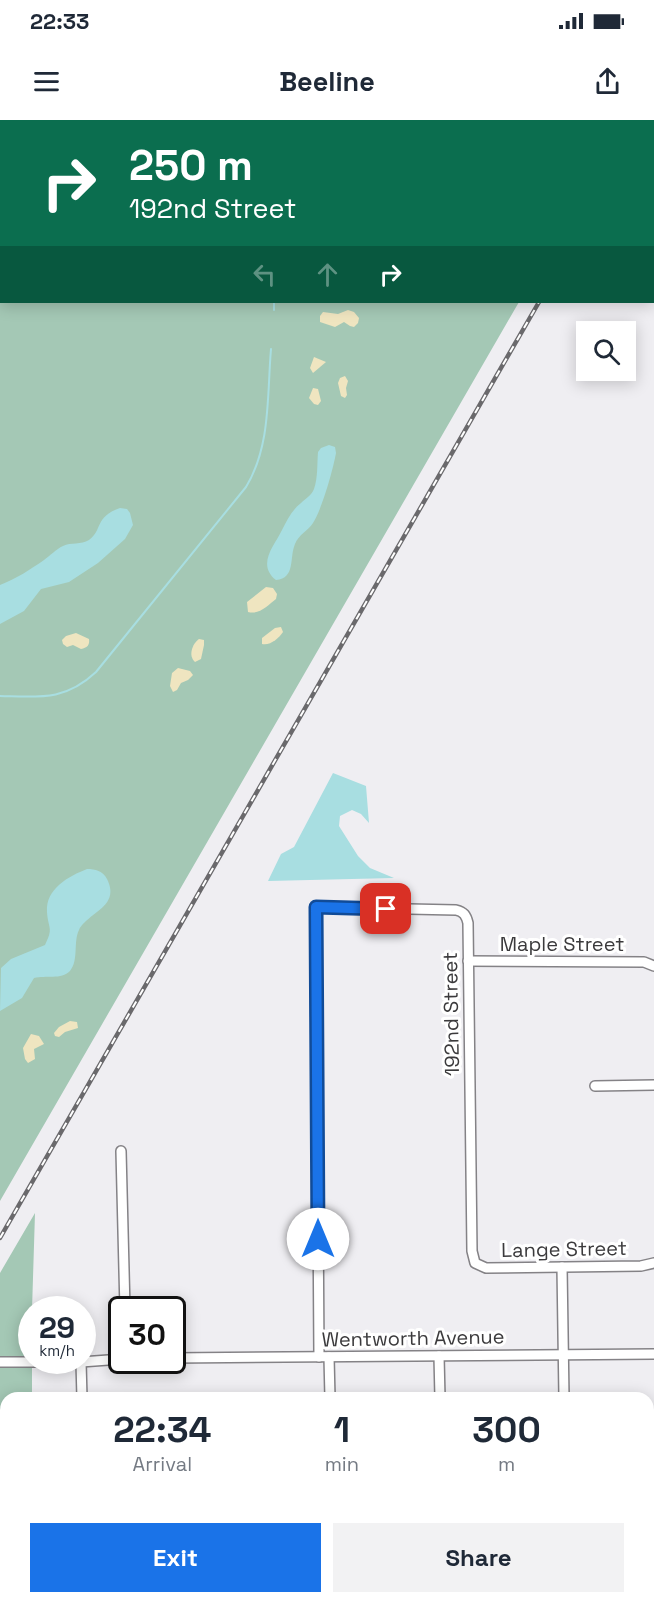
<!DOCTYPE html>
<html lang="en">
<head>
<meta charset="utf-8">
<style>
	:root { --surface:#fff; --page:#f2f2f3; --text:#1f2937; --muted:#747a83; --accent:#1a73e8 }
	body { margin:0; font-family:"Space Grotesk",sans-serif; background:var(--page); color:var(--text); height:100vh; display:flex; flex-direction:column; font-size:22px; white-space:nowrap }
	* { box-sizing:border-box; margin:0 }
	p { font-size:20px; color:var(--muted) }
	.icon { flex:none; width:33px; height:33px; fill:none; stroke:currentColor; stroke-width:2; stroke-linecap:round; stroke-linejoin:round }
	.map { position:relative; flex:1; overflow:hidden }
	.details { position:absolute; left:0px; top:1272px; width:654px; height:212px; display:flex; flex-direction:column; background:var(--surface); border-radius:18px 18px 0 0; box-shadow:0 3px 15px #0003 }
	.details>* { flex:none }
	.hud { position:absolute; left:0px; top:0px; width:654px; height:183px; box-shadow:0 3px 15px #0003; background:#0b6e4f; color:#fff; overflow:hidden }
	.fabs { position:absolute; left:576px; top:201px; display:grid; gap:12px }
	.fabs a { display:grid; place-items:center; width:60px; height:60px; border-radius:0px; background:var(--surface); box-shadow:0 3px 15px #0003; font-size:30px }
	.speed { position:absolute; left:18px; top:1176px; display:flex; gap:12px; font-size:30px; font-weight:700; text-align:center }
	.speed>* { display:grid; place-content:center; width:78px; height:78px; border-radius:50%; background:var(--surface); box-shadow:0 3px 15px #0003; line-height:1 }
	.speed small { font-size:15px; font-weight:400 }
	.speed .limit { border:3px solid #111; border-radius:9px; background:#fff; color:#111 }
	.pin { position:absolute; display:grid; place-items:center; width:51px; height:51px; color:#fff; margin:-26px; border-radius:12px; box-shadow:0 3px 9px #0006 }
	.me { position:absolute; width:66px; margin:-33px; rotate:0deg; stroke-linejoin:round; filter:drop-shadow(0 0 4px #0008) }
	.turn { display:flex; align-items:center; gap:21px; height:126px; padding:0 30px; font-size:27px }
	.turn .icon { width:78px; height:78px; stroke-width:2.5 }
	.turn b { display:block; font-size:42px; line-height:51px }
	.lanes { display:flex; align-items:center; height:57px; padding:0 30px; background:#0003; justify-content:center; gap:30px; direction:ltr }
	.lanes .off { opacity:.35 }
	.eta { display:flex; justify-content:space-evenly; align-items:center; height:102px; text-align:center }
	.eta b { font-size:36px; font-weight:700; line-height:42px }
	.primary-button { display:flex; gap:12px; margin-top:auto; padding:12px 30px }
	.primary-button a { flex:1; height:69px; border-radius:0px; background:var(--accent); color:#fff; font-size:24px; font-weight:700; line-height:69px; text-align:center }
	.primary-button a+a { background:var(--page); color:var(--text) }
	.status { display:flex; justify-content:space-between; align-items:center; height:42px; padding:0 30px; background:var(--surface); direction:ltr }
	.status svg { height:16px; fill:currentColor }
	header { display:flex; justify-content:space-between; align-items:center; height:78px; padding:0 30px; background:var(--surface); font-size:27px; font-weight:700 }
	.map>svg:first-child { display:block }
	.green { fill:#a4c8b5 }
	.sand { fill:#efe5c0 }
	.water { fill:#a8dee1 }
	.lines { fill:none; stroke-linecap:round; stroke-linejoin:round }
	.stream { stroke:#a8dee1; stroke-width:2 }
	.minor-casing { stroke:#848286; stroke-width:12 }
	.minor { stroke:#fff; stroke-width:9 }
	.rail-casing { stroke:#6a696c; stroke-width:4.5 }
	.rail { stroke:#fff; stroke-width:2; stroke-dasharray:7; stroke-linecap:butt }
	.route-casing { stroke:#114b97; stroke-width:15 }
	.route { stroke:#1a73e8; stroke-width:10 }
	.labels { text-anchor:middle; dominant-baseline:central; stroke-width:6; stroke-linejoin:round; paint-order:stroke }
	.street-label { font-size:20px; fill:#3b3a3c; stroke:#fff }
</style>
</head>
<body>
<div class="status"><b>22:33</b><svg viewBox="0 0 49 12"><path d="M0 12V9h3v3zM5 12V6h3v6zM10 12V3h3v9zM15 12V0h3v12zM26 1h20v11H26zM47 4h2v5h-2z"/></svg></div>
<header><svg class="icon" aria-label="menu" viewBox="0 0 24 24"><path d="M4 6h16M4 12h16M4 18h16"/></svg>Beeline<svg class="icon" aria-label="share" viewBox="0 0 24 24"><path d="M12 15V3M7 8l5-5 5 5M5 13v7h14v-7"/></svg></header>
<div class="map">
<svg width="654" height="1483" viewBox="0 0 654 1483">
	<rect width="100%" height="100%" fill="#efeef2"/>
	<g class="green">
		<path d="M0,0H623L2,2V182H519L0,1081Z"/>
		<path d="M35,1093L32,1190V1278H6V1478H33L34,1483H0V1153Z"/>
		<path d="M648,1359H654V1483H505V1478H648Z"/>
	</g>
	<g class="sand">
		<path d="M348,190L354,192L359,198L358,203L354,207L350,206L344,202L335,207L320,202V196L323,192L338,194Z"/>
		<path d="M314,237L326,242L313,253L310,248Z"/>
		<path d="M345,256L348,261L346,268L347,275L345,278L341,276L338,263L340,258Z"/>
		<path d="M313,268L318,269L321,281L318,285L314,284L309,278Z"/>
		<path d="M266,467L273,468L277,474L276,479C268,485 260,495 248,492L247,482Z"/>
		<path d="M281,507L283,512C279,518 270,526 262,524V518L275,508Z"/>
		<path d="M76,513L89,519C90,525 87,528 81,529L73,525L67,527L63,524L62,520L66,516Z"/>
		<path d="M199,519L204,520V525L201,539L195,542C188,536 192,524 199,519Z"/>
		<path d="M178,548L190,551L193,555L188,560L181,563L177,570L173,572L170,566L172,553Z"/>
		<path d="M70,901L77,902L78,908L65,912L59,917L55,916L54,913L59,907Z"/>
		<path d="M31,914L39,916L44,924L34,929L35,939L28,943L25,939L23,928Z"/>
	</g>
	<g class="water">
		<path d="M329,325L335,327L336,333C333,350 322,389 313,403C308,411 299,414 295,424C289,438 296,458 276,460C256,444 275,425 282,410C287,400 292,390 301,383C306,378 311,376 314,369C318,358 317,344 318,332L321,328Z"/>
		<path d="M120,388L127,389L130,393L133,405L125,419L98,443L69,462L41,469L24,491L0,504V465C16,459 31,449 44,440C50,436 56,429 63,426C71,422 81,425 89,420C103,410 94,397 120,388Z"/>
		<path d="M333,653L366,666L369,703L361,694L352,690L340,696L339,706L358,736L370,748L394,758L268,761L281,734L294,727Z"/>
		<path d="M87,749C95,749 103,751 107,759C121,787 88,792 79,810C73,822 79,840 70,851C61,860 46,855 34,858L22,878L0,891L1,848L11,839L45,825C54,807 48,809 47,792C45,769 69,756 87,749Z"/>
	</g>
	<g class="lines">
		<g class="stream">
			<path d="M274,190V182"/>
			<path d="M0,576C40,577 65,581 96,552L246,367C271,326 267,275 271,229"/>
		</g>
		<defs>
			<g id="minor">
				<path d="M468,841L644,842L654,846"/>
				<path d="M595,966L654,965"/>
				<path d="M121,1031L125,1190"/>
				<path d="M562,1147L564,1278"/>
				<path d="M439,1236L440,1278"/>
				<path d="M319,1237L316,787L456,790C464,792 466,795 468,803L472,1131L475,1143L486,1148L641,1146L654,1143"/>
				<path d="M329,1237L330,1278"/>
				<path d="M172,1238L654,1234"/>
				<path d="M0,1242H81L122,1239"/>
				<path d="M81,1242L82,1278"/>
				<path d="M648,1345H654"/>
				<path d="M84,1478L85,1483"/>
				<path d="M187,1478V1483"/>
				<path d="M297,1478V1483"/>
				<path d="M442,1478V1483"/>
			</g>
		</defs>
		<use href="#minor" class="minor-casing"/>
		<use href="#minor" class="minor"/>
		<defs>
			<g id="rail">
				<path d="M636,2L637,0"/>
				<path d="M652,64L654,62"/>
				<path d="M0,1118L539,182"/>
			</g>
		</defs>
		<use href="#rail" class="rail-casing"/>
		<use href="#rail" class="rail"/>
	</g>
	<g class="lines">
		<defs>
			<path id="route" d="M318,1119L316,787L386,789"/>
		</defs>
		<use href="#route" class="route-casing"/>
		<use href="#route" class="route"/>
	</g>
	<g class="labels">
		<g class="street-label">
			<text x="562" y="824">Maple Street</text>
			<text transform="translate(451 894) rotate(-91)">192nd Street</text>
			<text transform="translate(564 1129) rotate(-1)">Lange Street</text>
			<text transform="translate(413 1218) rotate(-1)">Wentworth Avenue</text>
		</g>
	</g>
</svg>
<div class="fabs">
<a><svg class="icon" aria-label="search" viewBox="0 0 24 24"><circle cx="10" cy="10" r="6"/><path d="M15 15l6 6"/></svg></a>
</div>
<div class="speed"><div>29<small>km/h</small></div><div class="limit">30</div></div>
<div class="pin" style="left:386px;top:789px;background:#d93025"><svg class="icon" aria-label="arrive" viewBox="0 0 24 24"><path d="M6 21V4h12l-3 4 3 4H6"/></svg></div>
<svg class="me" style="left:318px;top:1119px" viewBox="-20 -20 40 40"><circle r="19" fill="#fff"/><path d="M0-13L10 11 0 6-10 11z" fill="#1a73e8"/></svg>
<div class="hud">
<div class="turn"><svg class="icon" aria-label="right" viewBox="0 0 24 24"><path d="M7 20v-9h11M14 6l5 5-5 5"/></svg><div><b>250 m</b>192nd Street</div></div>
<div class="lanes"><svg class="icon off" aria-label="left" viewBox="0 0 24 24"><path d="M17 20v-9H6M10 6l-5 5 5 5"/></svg><svg class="icon off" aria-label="ahead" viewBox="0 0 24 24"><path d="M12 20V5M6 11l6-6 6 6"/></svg><svg class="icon" aria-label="right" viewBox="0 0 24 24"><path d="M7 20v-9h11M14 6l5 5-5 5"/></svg></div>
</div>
<section class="details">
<div class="eta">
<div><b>22:34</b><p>Arrival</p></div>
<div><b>1</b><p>min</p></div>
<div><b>300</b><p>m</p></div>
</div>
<div class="primary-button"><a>Exit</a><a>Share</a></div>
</section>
</div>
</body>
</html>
